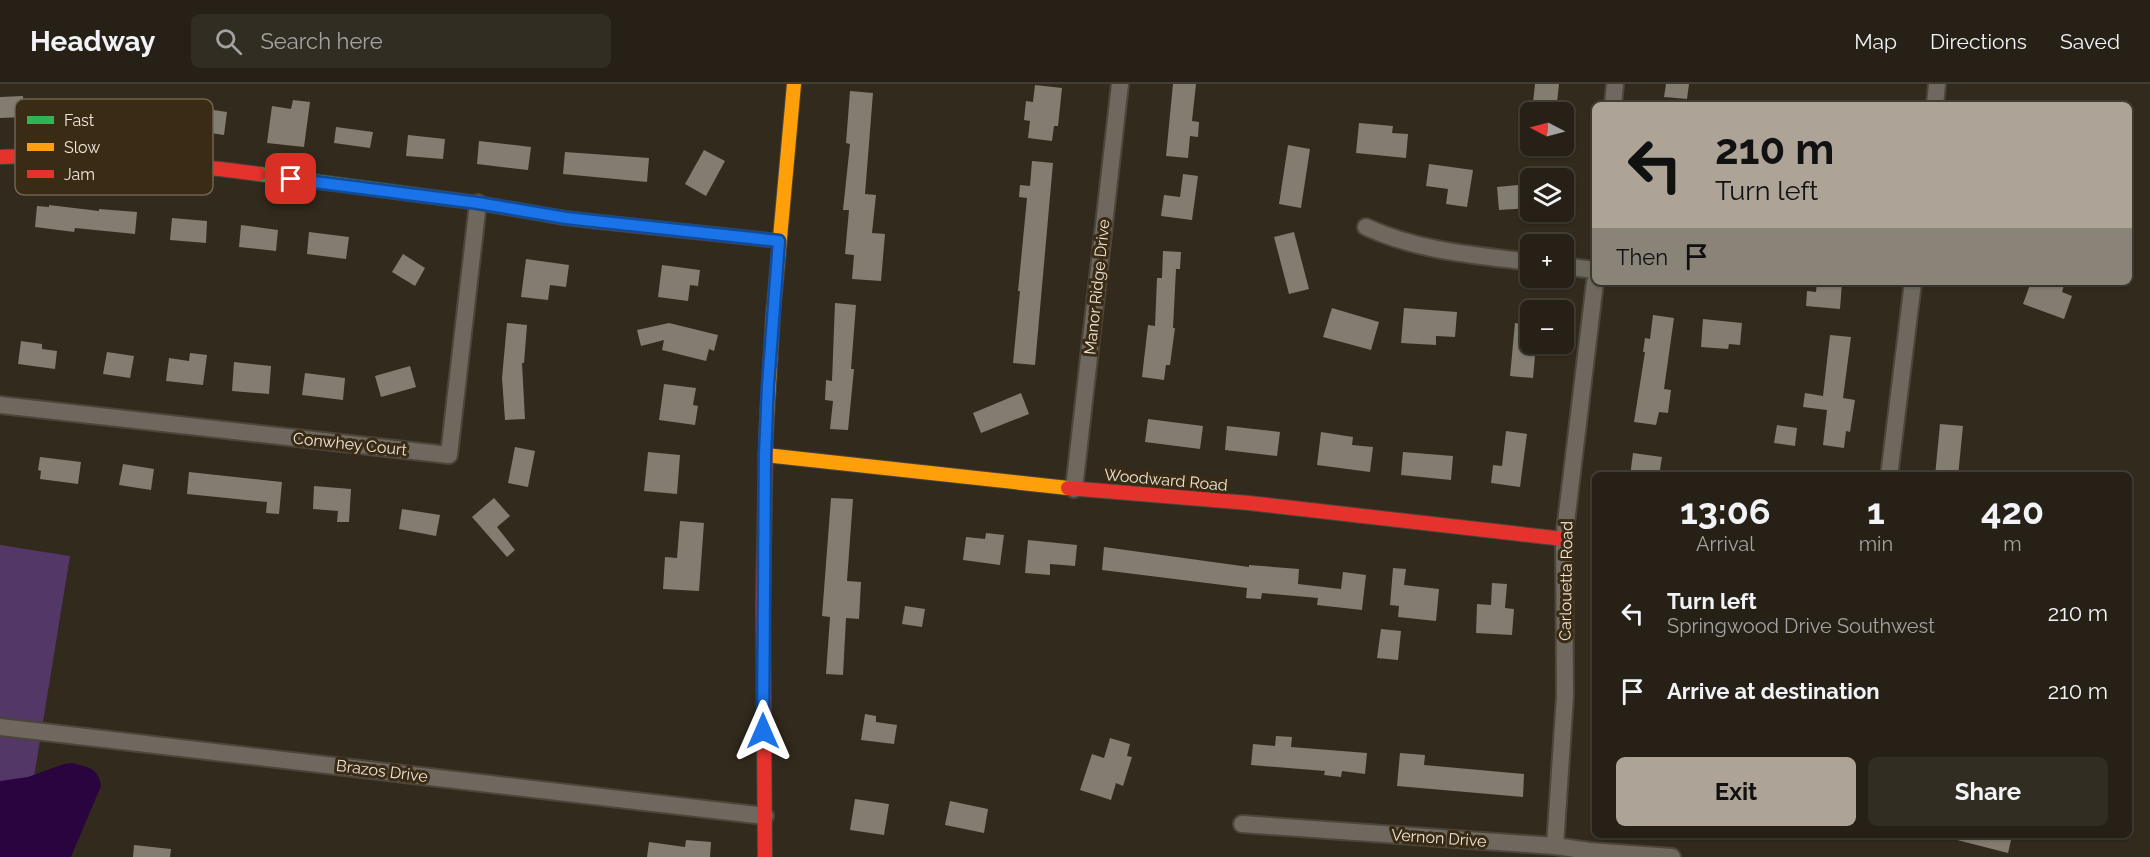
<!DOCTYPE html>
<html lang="en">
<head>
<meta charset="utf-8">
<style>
	:root { --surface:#262016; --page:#322d23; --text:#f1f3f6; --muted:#a4a3a1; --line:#423e35; --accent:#ada497 }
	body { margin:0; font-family:Raleway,sans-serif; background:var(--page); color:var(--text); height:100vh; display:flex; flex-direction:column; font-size:22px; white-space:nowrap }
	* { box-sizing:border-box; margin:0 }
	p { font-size:20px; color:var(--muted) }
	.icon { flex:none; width:33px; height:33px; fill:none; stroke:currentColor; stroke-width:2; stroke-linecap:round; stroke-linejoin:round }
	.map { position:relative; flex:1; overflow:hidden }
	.panel { position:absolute; left:1592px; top:388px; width:540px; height:366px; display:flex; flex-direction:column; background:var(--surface); border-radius:9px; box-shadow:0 2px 4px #0004,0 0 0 2px var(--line) }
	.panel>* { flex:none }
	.banner { position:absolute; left:1592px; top:18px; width:540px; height:183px; border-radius:9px; box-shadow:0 2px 4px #0004,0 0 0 2px var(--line); background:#ada497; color:#111; overflow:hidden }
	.needle { width:39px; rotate:276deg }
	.controls { position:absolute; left:1520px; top:18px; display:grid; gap:12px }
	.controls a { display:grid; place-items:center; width:54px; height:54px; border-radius:9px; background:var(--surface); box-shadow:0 2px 4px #0004,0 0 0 2px var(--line); font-size:30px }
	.pin { position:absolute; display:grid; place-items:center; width:51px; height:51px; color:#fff; margin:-26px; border-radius:12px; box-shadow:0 3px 9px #0006 }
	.me { position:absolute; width:66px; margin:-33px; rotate:0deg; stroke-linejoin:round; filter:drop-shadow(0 0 4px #0008) }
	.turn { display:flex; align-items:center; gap:21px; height:126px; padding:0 24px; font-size:27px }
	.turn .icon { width:78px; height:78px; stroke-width:2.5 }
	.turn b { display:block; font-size:42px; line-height:51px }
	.then { display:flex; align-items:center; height:57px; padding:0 24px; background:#0003; gap:12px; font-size:22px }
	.eta { display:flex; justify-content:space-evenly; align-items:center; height:102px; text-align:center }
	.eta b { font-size:36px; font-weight:700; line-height:42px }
	.primary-button { display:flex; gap:12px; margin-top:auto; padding:12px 24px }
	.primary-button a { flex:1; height:69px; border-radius:9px; background:var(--accent); color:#111; font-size:24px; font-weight:700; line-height:69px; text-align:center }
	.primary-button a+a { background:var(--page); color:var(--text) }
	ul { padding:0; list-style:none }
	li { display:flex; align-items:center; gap:18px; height:78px; padding:0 24px }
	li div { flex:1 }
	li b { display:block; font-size:22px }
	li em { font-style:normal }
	header { display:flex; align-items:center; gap:36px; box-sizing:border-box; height:84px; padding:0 30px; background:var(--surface); border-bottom:2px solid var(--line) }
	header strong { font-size:28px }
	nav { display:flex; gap:33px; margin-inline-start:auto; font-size:21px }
	.search { width:420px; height:54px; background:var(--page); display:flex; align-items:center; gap:15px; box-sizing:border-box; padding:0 21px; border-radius:9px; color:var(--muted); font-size:22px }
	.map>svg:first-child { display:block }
	.green { fill:#523767 }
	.water { fill:#29043f }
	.building { fill:#837c71 }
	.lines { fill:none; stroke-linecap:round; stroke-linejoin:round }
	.street-casing { stroke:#4c453a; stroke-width:20 }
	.fast-casing { stroke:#4c453a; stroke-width:16 }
	.slow-casing { stroke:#4c453a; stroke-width:16 }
	.jam-casing { stroke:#4c453a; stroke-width:16 }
	.street { stroke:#6e685f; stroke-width:16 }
	.fast { stroke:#30b455; stroke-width:14 }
	.slow { stroke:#ff9f0a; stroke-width:14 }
	.jam { stroke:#e5322d; stroke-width:14 }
	.route-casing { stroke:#114b97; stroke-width:15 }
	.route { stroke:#1a73e8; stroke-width:10 }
	.labels { text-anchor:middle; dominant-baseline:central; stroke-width:6; stroke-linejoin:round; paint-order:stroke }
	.street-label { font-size:16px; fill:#efe5d8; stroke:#3a2b15 }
	.key { fill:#3a2b15; stroke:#706350; stroke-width:1.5 }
	.key-label { font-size:16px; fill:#efe5d8 }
</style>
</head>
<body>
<header>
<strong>Headway</strong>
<div class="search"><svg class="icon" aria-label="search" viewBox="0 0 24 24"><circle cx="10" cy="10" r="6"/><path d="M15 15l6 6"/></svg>Search here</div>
<nav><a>Map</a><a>Directions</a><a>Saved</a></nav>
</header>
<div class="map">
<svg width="2150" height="773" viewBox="0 0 2150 773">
	<rect width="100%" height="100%" fill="#322a1d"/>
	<path class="green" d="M0,461L70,472L21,773H0Z"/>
	<path class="water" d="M72,679C89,684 98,683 101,702L71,773H0V697L28,693L64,680Z"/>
	<g class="building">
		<path d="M1173,0H1196L1192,37L1199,38L1198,53L1190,52L1188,74L1166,72Z"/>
		<path d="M1535,0H1559L1556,28H1532Z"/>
		<path d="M1666,0H1689L1687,15L1664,13Z"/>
		<path d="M1035,1L1062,4L1058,42H1054L1052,57L1028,54L1030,37L1024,36L1026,17L1033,18Z"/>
		<path d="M850,7L873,9L865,110L876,111L872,149L885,150L881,197L852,195L854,171L845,170L849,126H843L850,60L846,59Z"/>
		<path d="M23,12L24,33L0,34V13Z"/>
		<path d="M293,16L310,18L304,63L267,59L272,22L291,25Z"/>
		<path d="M200,24L227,28L224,51L197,47Z"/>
		<path d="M1359,39L1393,42L1392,49L1408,50L1406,74L1356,69Z"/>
		<path d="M336,43L373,48L370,64L334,59Z"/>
		<path d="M408,51L445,55L443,75L406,72Z"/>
		<path d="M479,57L531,63L528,86L477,80Z"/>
		<path d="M1288,61L1310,65L1301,124L1279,120Z"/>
		<path d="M704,66L725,77L706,112L685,100Z"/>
		<path d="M565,68L649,74L647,98L563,90Z"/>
		<path d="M1032,77L1053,79L1035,281L1013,279L1020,207H1018L1027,114L1019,113L1020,101L1030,102Z"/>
		<path d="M1429,80L1473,86L1467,123L1446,120L1448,105L1426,102Z"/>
		<path d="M1183,90L1198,92L1192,136L1161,132L1164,111L1180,113Z"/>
		<path d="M1530,100V124L1499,126L1497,103Z"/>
		<path d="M49,121L99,127V125L137,128L135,150L75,144L74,148L35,143L37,122L49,123Z"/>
		<path d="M172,134L207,137L206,159L170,156Z"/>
		<path d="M241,141L278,146L276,167L239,163Z"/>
		<path d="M309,148L349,153L346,175L307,170Z"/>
		<path d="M1294,148L1309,205L1289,210L1274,153Z"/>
		<path d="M1163,167L1181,168L1180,185H1176L1173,244H1175L1170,281H1166L1164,296L1142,293L1148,241L1155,242L1157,194H1162Z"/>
		<path d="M403,170L425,184L415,202L392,188Z"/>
		<path d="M526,175L569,181L566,203L550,201L548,216L521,213Z"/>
		<path d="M662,181L700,186L698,202L690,201L688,217L658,213Z"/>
		<path d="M1817,198H1842L1840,225L1806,222L1807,207L1816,208Z"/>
		<path d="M2031,198H2065L2062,208L2072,212L2064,235L2023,220Z"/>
		<path d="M835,219L856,221L851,285H854L848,346L830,345L833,317L825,316L826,296L832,297Z"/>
		<path d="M1332,224L1379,238L1371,266L1323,253Z"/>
		<path d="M1404,224L1457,228L1455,253L1436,252V261L1401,259Z"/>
		<path d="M1653,231L1674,234L1664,305L1671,306L1668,329L1659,328L1656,341L1634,338L1645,268H1643L1645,254L1650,255Z"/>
		<path d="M1703,235L1742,239L1740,261L1729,260L1728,265L1701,263Z"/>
		<path d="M507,239L527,241L524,279H522L525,335L505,336L502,294Z"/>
		<path d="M669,239L718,251L714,267L709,265L706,277L662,266L664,256L641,262L637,246Z"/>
		<path d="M1515,239L1530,241V260H1536L1533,294L1510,292Z"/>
		<path d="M1830,251L1851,253L1843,314L1855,316L1850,348L1846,347L1844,364L1823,361L1827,326L1803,323L1805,309L1823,312Z"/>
		<path d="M21,257L42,260V265L57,267L55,285L18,280Z"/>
		<path d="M107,268L134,272L130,294L103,290Z"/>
		<path d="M190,269L207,271L203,301L166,297L169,274L189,277Z"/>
		<path d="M234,278L271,282L269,310L232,307Z"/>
		<path d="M410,282L416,303L381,313L375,292Z"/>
		<path d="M305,289L345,294L343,316L302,311Z"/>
		<path d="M664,300L696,304L693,321L698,322L695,341L659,336Z"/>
		<path d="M1021,309L1029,330L981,349L973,329Z"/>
		<path d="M1148,335L1203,342L1200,365L1145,358Z"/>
		<path d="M1940,340L1963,342L1958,392H1935Z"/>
		<path d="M1777,341L1797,344L1795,362L1774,359Z"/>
		<path d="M1227,342L1280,348L1277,372L1225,366Z"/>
		<path d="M1506,347L1527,350L1520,403L1491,399L1493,381L1502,382Z"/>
		<path d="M1321,348L1353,353L1352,361L1373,363L1370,388L1317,381Z"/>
		<path d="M515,363L535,367L528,403L508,399Z"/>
		<path d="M648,368L680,371L677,410L644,407Z"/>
		<path d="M1403,368L1453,372L1451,396L1401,391Z"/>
		<path d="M1633,369L1662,373L1659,392H1630Z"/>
		<path d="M40,373L81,378L78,400L40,395L41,387L38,386Z"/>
		<path d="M123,380L154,385L151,406L119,401Z"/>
		<path d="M189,388L282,398L279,430L266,429L267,418L187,410Z"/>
		<path d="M314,402L351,405L349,438H337L338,427L313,425Z"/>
		<path d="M494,414L510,432L497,443L515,466L507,473L472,433Z"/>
		<path d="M831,414L853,415L847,497L861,498L859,535L846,534L843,591L826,590L830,533L822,532Z"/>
		<path d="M402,425L440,431L436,452L399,445Z"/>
		<path d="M680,437L704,439L699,507L663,505L665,473L677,474Z"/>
		<path d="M986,449L1004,451L1000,481L963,476L966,453L985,455Z"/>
		<path d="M1028,456L1077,461L1075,482L1050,480V491L1025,489Z"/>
		<path d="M1104,463L1249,483V481L1299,485L1298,500L1341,505L1343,488L1366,491L1362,526L1317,521L1318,514L1262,509L1261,515L1246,514L1247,504L1102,486Z"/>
		<path d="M1393,484L1406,485L1404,501L1439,505L1436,537L1398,533L1399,522L1390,521Z"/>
		<path d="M1492,499L1507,500L1505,524L1514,525L1512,551L1476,549L1477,520L1491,521Z"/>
		<path d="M905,522L925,525L922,543L902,540Z"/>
		<path d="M1381,545L1401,547L1398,576L1377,574Z"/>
		<path d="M865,630L876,632V638L897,641L894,660L861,656Z"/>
		<path d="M1276,652L1292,653L1291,663L1367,669L1365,690L1342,687L1341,693L1324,691L1325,687L1251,681L1253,660L1275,662Z"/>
		<path d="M1110,654L1130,660L1127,672L1132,673L1123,702L1116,699L1111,716L1080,706L1092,670L1104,674Z"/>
		<path d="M1400,669L1425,671L1424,681L1524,690L1523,713L1397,702Z"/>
		<path d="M855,715L889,720L884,751L850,746Z"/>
		<path d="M950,717L988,725L984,749L945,741Z"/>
		<path d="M1958,752H2012L2008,769L1957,756Z"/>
		<path d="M686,756L711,758L710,773H647L649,758L685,763Z"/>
		<path d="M134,761L171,765L170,773H133Z"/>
	</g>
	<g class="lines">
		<defs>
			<g id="street">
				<path d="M1613,21L1615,0"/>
				<path d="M1935,21L1937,0"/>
				<path d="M1366,143C1418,167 1474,171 1530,178"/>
				<path d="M1563,182L1594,186"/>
				<path d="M0,321L449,371L478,119"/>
				<path d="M1889,392L1913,198"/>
				<path d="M1074,405L1120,0"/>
				<path d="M0,643L765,732"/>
				<path d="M1242,740L1555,762L1589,767L1672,773"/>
				<path d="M1555,762L1565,612L1564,455L1595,198"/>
			</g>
			<path id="fast" d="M259,90L478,119L565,134L600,138"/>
			<g id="slow">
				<path d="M766,350L773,231L794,0"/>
				<path d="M765,371L1068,404"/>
			</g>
			<g id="jam">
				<path d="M0,73L28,72L220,85L259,90"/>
				<path d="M600,138L779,157"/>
				<path d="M1068,404L1249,419L1564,455"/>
				<path d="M765,773L763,521L766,350"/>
			</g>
		</defs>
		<use href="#street" class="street-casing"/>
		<use href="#fast" class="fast-casing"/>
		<use href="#slow" class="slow-casing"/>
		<use href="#jam" class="jam-casing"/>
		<use href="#street" class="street"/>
		<use href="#fast" class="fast"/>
		<use href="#slow" class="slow"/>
		<use href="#jam" class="jam"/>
	</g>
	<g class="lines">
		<defs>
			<path id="route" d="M291,95L478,119L566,134L779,157L768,301L765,371L763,647"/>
		</defs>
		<use href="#route" class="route-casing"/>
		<use href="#route" class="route"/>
	</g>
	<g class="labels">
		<g class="street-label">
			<text transform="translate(1097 203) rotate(-84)">Manor Ridge Drive</text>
			<text transform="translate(350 360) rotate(6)">Conwhey Court</text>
			<text transform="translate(1166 396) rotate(5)">Woodward Road</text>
			<text transform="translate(1566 497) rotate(-89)">Carlouetta Road</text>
			<text transform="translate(382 687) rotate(7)">Brazos Drive</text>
			<text transform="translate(1439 754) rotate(4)">Vernon Drive</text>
		</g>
	</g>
	<rect x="15" y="15" width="198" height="96" rx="9" class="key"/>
	<rect x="27" y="32" width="27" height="8" fill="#30b455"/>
	<rect x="27" y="59" width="27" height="8" fill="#ff9f0a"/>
	<rect x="27" y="86" width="27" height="8" fill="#e5322d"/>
	<g class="key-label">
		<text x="64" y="42">Fast</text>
		<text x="64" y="69">Slow</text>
		<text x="64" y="96">Jam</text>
	</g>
</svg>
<div class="controls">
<a><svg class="needle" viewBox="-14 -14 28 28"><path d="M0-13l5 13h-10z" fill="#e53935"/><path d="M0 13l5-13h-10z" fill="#a4a3a1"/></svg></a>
<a><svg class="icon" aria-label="layers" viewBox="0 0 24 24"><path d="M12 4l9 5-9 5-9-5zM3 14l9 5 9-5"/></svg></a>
<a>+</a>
<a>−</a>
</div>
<div class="pin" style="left:291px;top:95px;background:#d93025"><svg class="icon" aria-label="arrive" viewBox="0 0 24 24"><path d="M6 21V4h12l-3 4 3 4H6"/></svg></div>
<svg class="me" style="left:763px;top:647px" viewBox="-20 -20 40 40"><path d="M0-17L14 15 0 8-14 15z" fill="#1a73e8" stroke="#fff" stroke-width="4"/></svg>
<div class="banner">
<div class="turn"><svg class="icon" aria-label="left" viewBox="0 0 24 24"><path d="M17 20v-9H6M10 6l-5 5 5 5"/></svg><div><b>210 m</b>Turn left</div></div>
<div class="then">Then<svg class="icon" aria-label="arrive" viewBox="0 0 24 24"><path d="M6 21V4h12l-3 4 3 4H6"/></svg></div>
</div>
<section class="panel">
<div class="eta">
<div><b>13:06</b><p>Arrival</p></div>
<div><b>1</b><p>min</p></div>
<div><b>420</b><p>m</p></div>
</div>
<ul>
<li><svg class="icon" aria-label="left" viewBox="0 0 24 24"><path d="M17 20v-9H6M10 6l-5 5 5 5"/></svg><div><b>Turn left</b><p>Springwood Drive Southwest</p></div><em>210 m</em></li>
<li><svg class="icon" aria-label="arrive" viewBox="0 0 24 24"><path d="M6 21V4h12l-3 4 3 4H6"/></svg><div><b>Arrive at destination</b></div><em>210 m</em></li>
</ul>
<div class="primary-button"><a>Exit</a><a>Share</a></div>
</section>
</div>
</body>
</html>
